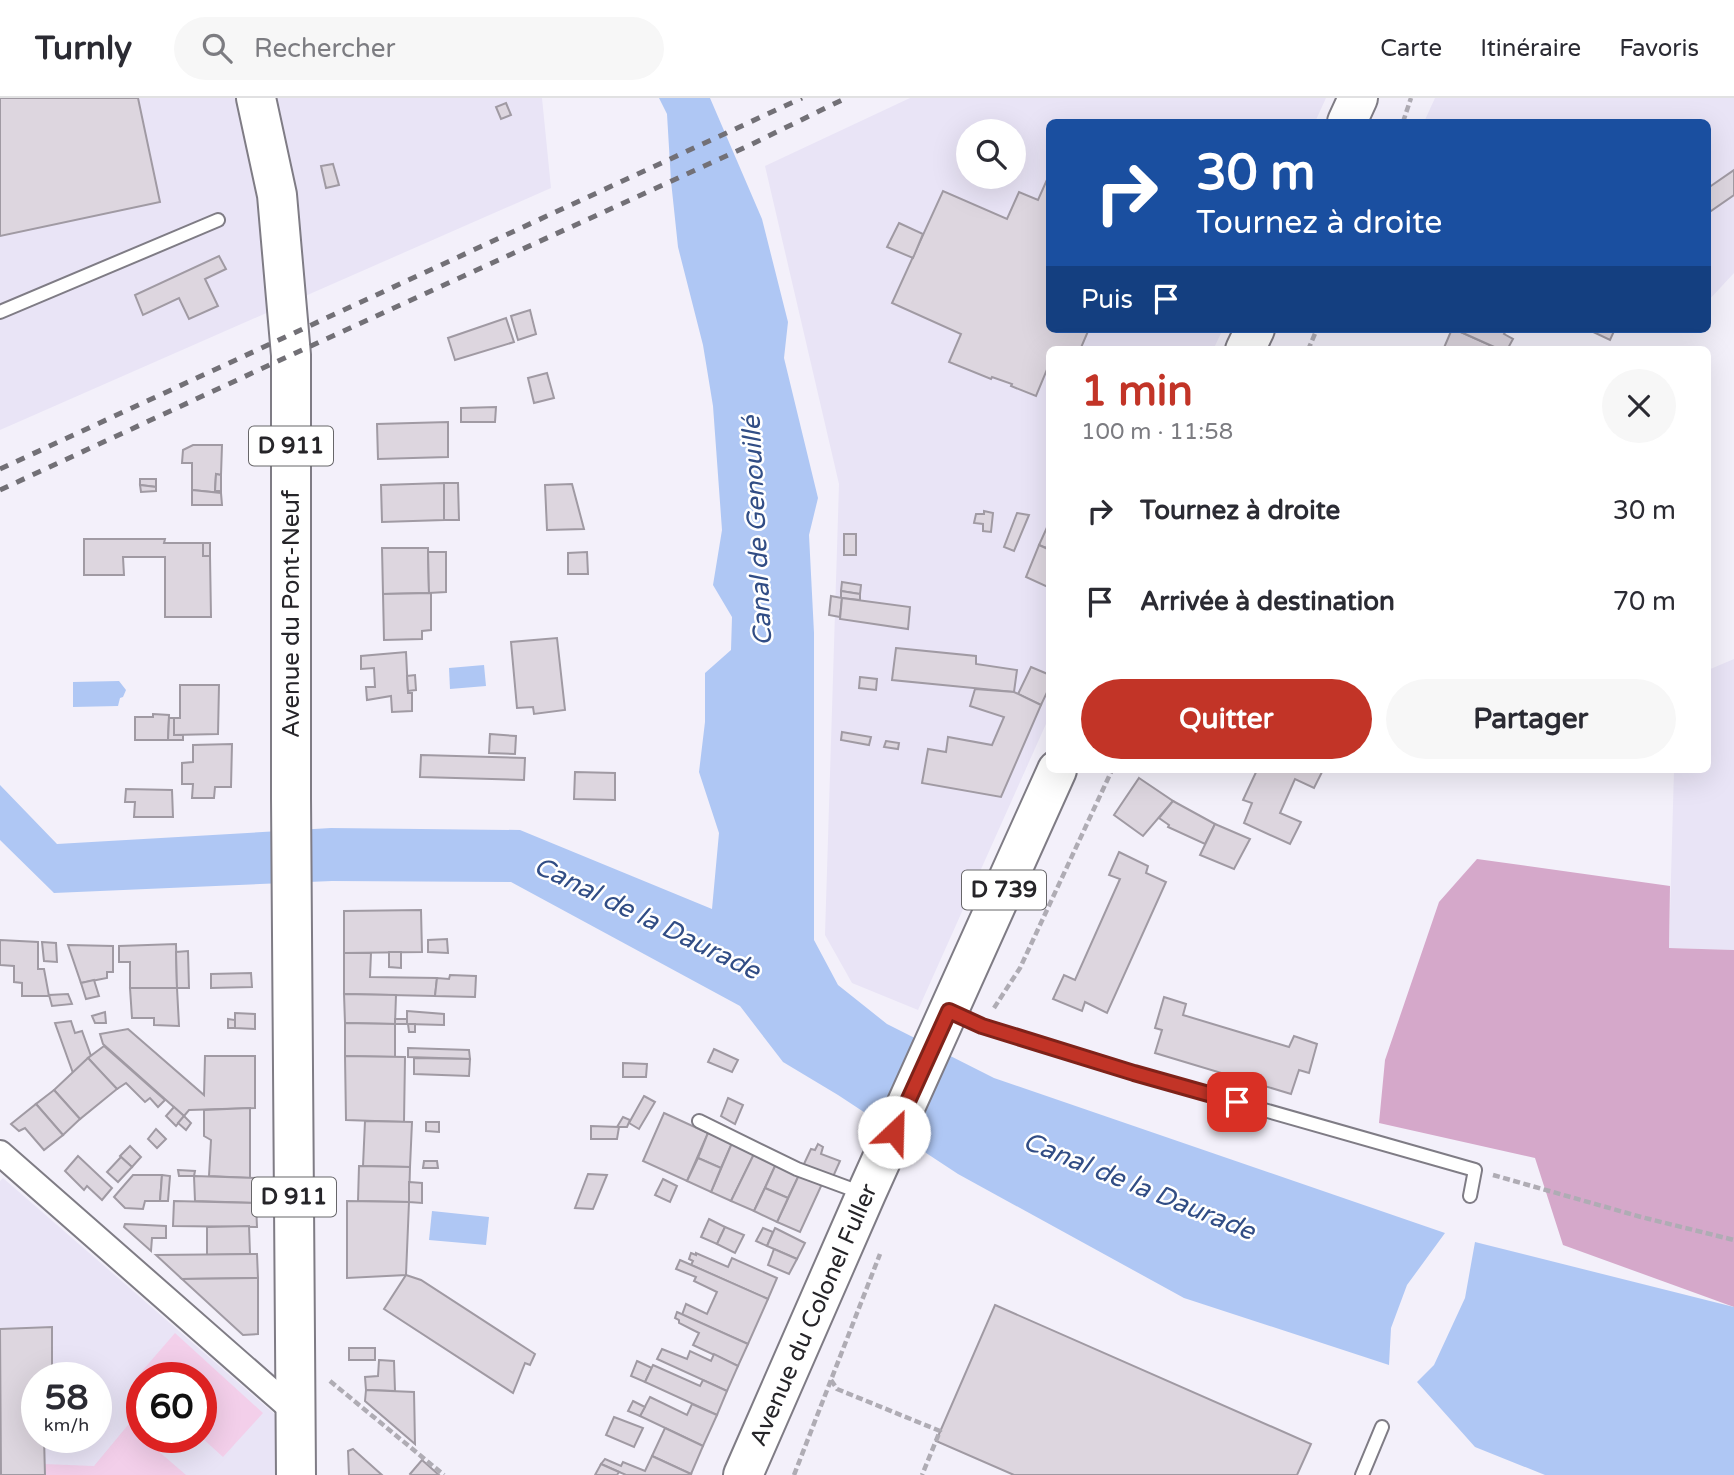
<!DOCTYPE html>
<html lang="fr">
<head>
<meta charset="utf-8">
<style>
	:root { --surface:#fff; --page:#f7f7f7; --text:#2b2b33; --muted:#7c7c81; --line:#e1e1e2; --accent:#c23427 }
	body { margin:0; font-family:"Varela Round",sans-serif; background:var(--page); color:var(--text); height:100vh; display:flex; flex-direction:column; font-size:26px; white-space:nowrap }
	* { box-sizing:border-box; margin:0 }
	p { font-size:23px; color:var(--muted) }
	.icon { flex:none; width:38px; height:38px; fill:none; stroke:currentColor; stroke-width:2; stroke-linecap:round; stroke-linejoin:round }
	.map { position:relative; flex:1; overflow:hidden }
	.side { position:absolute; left:1046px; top:248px; width:665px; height:427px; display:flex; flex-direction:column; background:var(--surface); border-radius:10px; box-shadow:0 7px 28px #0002 }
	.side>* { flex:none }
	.top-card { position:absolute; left:1046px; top:21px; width:665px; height:214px; border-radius:10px; box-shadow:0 7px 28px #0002; background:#1a4fa0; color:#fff; overflow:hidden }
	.fabs { position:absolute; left:956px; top:21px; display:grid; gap:14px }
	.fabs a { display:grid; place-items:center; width:70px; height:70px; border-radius:50%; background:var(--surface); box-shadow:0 7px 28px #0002; font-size:35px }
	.speed { position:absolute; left:21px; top:1264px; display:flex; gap:14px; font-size:35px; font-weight:700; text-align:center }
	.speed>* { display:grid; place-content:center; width:91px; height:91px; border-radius:50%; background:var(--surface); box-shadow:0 7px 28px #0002; line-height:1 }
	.speed small { font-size:18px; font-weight:400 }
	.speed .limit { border:10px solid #d22; background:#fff; color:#111 }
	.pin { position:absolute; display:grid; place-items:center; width:60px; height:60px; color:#fff; margin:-30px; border-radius:14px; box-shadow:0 4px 10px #0006 }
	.me { position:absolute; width:77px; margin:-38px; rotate:24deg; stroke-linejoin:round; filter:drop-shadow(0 0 5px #0008) }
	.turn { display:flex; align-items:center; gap:24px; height:147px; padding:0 35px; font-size:32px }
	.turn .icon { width:91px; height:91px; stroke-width:2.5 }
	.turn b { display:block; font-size:49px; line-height:60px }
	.then { display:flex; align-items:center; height:66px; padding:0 35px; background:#0003; gap:14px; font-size:26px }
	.round { display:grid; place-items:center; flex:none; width:74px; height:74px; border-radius:37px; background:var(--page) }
	.head { display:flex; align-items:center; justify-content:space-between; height:119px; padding:0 35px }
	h1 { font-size:42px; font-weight:700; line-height:52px; color:var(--accent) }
	.button { display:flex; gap:14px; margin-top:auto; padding:14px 35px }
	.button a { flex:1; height:80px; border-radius:42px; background:var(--accent); color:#fff; font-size:28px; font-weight:700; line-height:80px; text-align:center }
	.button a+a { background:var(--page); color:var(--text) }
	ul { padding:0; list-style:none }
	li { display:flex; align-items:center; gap:21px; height:91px; padding:0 35px }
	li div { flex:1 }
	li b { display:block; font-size:26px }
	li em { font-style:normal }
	header { display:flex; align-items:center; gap:42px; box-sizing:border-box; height:98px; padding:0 35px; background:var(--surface); border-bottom:2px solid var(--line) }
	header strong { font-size:33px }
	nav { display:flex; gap:38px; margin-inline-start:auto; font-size:24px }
	.search { width:490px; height:63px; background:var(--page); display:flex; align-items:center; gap:18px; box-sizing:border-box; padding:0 24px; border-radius:38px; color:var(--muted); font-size:26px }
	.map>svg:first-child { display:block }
	.built { fill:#e9e4f6; fill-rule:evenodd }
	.green { fill:#f3cfea }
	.forest { fill:#d5a8ca }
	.water { fill:#afc7f4 }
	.building { fill:#ddd6df; stroke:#a09aa3; stroke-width:2 }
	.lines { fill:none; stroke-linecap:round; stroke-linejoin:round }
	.lane-casing { stroke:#7f7c85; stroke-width:16 }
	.street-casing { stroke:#7f7c85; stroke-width:28 }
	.primary-casing { stroke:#7f7c85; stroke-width:42 }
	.path { stroke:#afacb4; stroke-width:4.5; stroke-dasharray:7 3.5; stroke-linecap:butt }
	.lane { stroke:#fff; stroke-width:12 }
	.street { stroke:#fff; stroke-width:24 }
	.primary { stroke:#fff; stroke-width:38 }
	.rail { stroke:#727076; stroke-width:5; stroke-dasharray:9 9; stroke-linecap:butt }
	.route-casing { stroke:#7e2219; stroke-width:18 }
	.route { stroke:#c23427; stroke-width:12 }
	.labels { text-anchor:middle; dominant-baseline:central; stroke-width:5; stroke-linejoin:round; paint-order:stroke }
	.shield { fill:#fff; stroke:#676669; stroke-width:2 }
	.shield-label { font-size:23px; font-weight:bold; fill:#262529 }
	.street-label { font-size:24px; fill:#262529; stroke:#fff }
	.water-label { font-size:26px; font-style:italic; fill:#314d85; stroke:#fff }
</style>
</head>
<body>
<header>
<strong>Turnly</strong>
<div class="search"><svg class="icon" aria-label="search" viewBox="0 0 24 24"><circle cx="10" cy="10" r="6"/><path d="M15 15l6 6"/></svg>Rechercher</div>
<nav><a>Carte</a><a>Itinéraire</a><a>Favoris</a></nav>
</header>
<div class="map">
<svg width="1734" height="1377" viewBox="0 0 1734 1377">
	<rect width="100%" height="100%" fill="#f3f0fa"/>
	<g class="built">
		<path d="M0,0H542L551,90L0,332Z"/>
		<path d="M910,0H1326L1315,24H1050V231H1223L1213,252H1050V617L918,912L852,885L825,837L839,386L765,68ZM968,33H1013V79H968Z"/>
		<path d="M1435,0H1734V175L1708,203V24H1424Z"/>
		<path d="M1734,561V852L1669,850L1674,672H1708V572Z"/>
		<path d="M3,1080L278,1319L276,1377H0V1083ZM37,1279H96V1339H37ZM142,1279H201V1339H142Z"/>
	</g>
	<g class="green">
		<path d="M175,1235L263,1315L223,1359L201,1339V1279H142V1285L136,1280Z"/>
		<path d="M128,1327L186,1377H45L44,1366L94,1368Z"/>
	</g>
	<path class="forest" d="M1477,761L1670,788L1669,850L1734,852V1209L1563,1147L1535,1060L1379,1025L1385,962L1439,804Z"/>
	<g class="water">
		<path d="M659,0H710L762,121L788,224L784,260L818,400L809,437L814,535V842L838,887L887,926L994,980L1445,1135L1407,1187L1391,1230L1389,1267L1184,1200L958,1076L838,997L783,964L740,908L511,784L332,783L54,795L0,742V687L57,746L331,730L520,732L712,811L719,735L699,674L705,624V575L731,552L732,519L713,487L722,432L713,308L703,247L678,149L671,83L667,16Z"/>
		<path d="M484,567L486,588L450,591L449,570Z"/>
		<path d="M119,583L126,592L123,599L120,600L118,608L73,609V584Z"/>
		<path d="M432,1113L489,1119L486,1147L429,1142Z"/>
		<path d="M1475,1144L1734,1209V1377H1545L1475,1349L1417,1284L1434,1267L1465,1200Z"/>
	</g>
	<g class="building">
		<path d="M0,0H138L160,104L0,138Z"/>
		<path d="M506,5L511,17L501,21L496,9Z"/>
		<path d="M333,66L339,87L326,90L321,68Z"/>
		<path d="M1734,72V97L1708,115V90Z"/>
		<path d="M1050,75V231H1089L1080,252H1050V270L1048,269L1036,298L1011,288L1012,286L992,279L991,281L949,264L961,236L892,205L943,93L1007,121L1019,94L1038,102Z"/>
		<path d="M899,125L923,136L913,160L887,149Z"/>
		<path d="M219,158L226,171L205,181L218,208L189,221L179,200L143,217L135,197Z"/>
		<path d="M530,212L536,236L518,242L511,218Z"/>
		<path d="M506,220L514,244L455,262L448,240Z"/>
		<path d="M1452,231H1454L1501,252H1443Z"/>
		<path d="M1454,231H1507L1504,236L1513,241L1507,252H1501Z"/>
		<path d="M1587,231H1615L1610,242Z"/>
		<path d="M547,275L554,300L534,305L528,280Z"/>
		<path d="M496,309L495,324H461V310Z"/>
		<path d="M448,324V359L378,361L377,326Z"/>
		<path d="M193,347H222L221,377L216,376L215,393H221V395L192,392V365H182L183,352Z"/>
		<path d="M216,376L221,377V393H215Z"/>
		<path d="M140,381H156V389L140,387Z"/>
		<path d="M444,385V422L382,424L381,387Z"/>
		<path d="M444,385H458L459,422H444Z"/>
		<path d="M572,386L584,431L547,432L545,387Z"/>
		<path d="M140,387L156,389V393L141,394Z"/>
		<path d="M192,392L221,395L222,407H192Z"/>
		<path d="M984,413L993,415L991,434L983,433V426L974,425L976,416H984Z"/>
		<path d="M1017,415L1029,417L1014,453L1004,449Z"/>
		<path d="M1049,425L1050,442L1046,450L1039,447Z"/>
		<rect x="844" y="436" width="12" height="21"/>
		<path d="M84,441H165L164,445H203V458H210L211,519H165V459H123L124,477H84Z"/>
		<rect x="203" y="445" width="7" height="13"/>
		<path d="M1039,447L1050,452V490L1026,479Z"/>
		<path d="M382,450H428L429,495L383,496Z"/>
		<path d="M428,454H446V494L429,495Z"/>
		<path d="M587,454L588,476H568V455Z"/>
		<path d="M842,484L861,487L860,496L841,493Z"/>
		<path d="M841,493L860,496V502L841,500Z"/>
		<path d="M431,495V532L422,533V541L384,542L383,496Z"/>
		<path d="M831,498L842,500L840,519L829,517Z"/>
		<path d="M842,500L910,509L908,531L840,521Z"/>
		<path d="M557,540L565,612L534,616L533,609L517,610L511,544Z"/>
		<path d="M896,550L976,558V566L1017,572L1014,594L892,582Z"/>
		<path d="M406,554L408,595H412V613L392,614L391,598L367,602L366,589H375L374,570L361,571V558Z"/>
		<path d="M1031,569L1050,577V588L1041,607L1018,596Z"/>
		<path d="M415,577L416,592L408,593L407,578Z"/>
		<path d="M860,579L877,581L876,592L859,590Z"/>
		<path d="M180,587H219L218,636L174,637V620H180Z"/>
		<path d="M975,591L1014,594L1041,607L1001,699L922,685L928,651L946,654L948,639L992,647L1004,619L970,608Z"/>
		<path d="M153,616L169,617L168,642H135V619H153Z"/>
		<path d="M169,620H174V637H183V642H168Z"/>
		<path d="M842,634L871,639L869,647L841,642Z"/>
		<path d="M490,636L516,638L515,656L489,655Z"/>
		<path d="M886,643L899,645L898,651L884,649Z"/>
		<path d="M232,646L231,689H215L214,700H192L193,686H182V665L193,664V647Z"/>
		<path d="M421,657L525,660L524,682L420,679Z"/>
		<path d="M1257,672H1323L1314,690L1295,681L1280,715L1301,724L1290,746L1244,725L1252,705L1243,702Z"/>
		<path d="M575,674L615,675V702L574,701Z"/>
		<path d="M1139,680L1173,703L1143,738L1114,717Z"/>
		<path d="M126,691L172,692L173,719H134L135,704H125Z"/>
		<path d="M1173,703L1215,726L1205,746L1168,729L1169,727L1159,720Z"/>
		<path d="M1215,726L1250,741L1234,771L1200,757Z"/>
		<path d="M1119,754L1148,768L1146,775L1166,784L1107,915L1085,904L1082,913L1053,901L1064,877L1075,882L1120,781L1109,777Z"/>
		<path d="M421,812L422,854L344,855V813Z"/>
		<path d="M447,841L448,855L428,854V842Z"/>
		<path d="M0,842L38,844V871H44L49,898H22V885L14,884V868L0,867Z"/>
		<path d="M42,844L56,845L57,864L44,863Z"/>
		<path d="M176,846L177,890H130V864H119V848Z"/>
		<path d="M68,847L113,848V874H107V880L81,885Z"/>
		<path d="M188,853L189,890H177L176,854Z"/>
		<path d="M389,854H401V870L389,869Z"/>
		<path d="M344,855H371L370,879L437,880L435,898L344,896Z"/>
		<path d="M251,875L252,889L211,890V876Z"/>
		<path d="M450,877L476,878L475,899L435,898L437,880L449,881Z"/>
		<path d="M94,882L99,898L86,901L81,885Z"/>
		<path d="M130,890H177L179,928L154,927V920H132Z"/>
		<path d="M68,896L72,906L52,908L49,897Z"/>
		<path d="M344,896L396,897L395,926L345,925Z"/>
		<path d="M1164,899L1186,906L1183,917L1289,949L1294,938L1317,946L1309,975L1299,972L1291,996L1155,955L1162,932L1155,930Z"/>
		<path d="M407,913L444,916V927L407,926Z"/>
		<path d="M105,914L106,925H95L92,918Z"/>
		<path d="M235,915L255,916V931L235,930Z"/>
		<path d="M228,921L235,922V930H228Z"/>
		<rect x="395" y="921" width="12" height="5"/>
		<path d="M71,923L75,935L82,933L91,958L73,975L55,925Z"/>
		<path d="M345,925L395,926V959L345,958Z"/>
		<path d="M408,926H415V934H409Z"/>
		<path d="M128,931L204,997L205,958H255V1010L189,1012L184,1018L103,946L100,936Z"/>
		<path d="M104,948L165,1002L158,1009L150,1000L145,1004L126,985L117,991L107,981L88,960Z"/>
		<path d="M408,950L469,952L470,961L408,959Z"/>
		<path d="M714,951L738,962L732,974L708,964Z"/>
		<path d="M345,958L405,959L404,1024L346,1022Z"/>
		<path d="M88,960L117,991L80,1021L54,992Z"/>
		<path d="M414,960L470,961L469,978L414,976Z"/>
		<path d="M623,965L647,966L646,979H623Z"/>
		<path d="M54,992L80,1021L63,1037L36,1006Z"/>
		<path d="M644,998L655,1004L639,1031L629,1025Z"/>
		<path d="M728,1000L743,1007L735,1026L721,1018Z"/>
		<path d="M36,1006L63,1037L44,1052L25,1030L19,1033L11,1026Z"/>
		<path d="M174,1009L184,1018L176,1028L166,1018Z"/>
		<path d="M250,1010V1080L209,1078L211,1042L204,1038V1012Z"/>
		<path d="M664,1015L708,1035L687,1083L643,1063Z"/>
		<path d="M184,1018L191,1025L186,1032L178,1025Z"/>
		<path d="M623,1019L630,1022L627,1029H617Z"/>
		<path d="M365,1023L412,1024L410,1069L363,1068Z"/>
		<path d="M426,1024H439V1034L426,1033Z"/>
		<path d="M591,1028L619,1029L617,1041H591Z"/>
		<path d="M156,1031L166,1041L157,1050L148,1041Z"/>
		<path d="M708,1035L732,1045L721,1070L698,1060Z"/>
		<path d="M732,1045L754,1056L731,1103L711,1094Z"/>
		<path d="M818,1046L823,1049L821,1056L840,1063L832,1081L803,1068L811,1051L815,1052Z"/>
		<path d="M130,1048L141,1059L132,1069L120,1058Z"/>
		<path d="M754,1056L776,1066L754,1113L731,1103Z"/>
		<path d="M78,1058L112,1090L102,1102L87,1088L84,1092L65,1073Z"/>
		<path d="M121,1059L132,1069L118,1084L107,1074Z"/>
		<path d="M698,1060L721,1070L711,1094L687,1083Z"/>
		<path d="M424,1063H437L438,1070H423Z"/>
		<path d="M776,1066L799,1077L788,1100L765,1090Z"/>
		<path d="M359,1068L410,1069L409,1104L358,1103Z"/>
		<path d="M178,1072L195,1073L194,1078H179Z"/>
		<path d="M588,1076L607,1077L593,1111L575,1110Z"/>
		<path d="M133,1077H162L160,1103H145L143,1111L125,1110L114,1099Z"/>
		<path d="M162,1077L170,1078L168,1103H160Z"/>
		<path d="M799,1077L822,1086L800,1134L777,1124Z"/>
		<path d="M194,1078L256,1080V1105L195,1103Z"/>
		<path d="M663,1081L677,1088L670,1104L655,1097Z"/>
		<path d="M409,1084L422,1085V1105L409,1104Z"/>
		<path d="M765,1090L788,1100L777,1124L754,1113Z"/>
		<path d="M174,1103L256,1105L257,1129L173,1128Z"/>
		<path d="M347,1103L409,1104L406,1177L347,1180Z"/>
		<path d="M709,1121L725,1129L717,1146L701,1139Z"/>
		<path d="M125,1126L166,1128V1140H152L151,1153L124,1129Z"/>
		<path d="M249,1128L250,1156L207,1157V1129Z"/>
		<path d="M725,1129L744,1137L735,1155L717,1146Z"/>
		<path d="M763,1130L773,1134L767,1148L756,1143Z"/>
		<path d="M775,1130L805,1145L797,1161L767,1148Z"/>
		<path d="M774,1151L797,1161L789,1176L768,1167Z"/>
		<path d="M691,1155L696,1157V1155L728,1169L732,1160L777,1180L768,1201L691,1167L693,1163L689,1161Z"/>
		<path d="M257,1156L258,1180L182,1181L156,1157Z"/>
		<path d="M680,1162L768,1201L748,1246L682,1217L686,1206L707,1216L717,1194L694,1183L696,1179L676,1171Z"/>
		<path d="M406,1177L421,1182L535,1256L530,1267L525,1265L513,1295L384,1211Z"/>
		<path d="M258,1180V1236L243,1237L182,1181Z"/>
		<path d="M995,1207L1311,1346L1297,1377H1014L936,1343Z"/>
		<path d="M677,1214L748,1246L738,1268L693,1247L699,1235L679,1225V1222L675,1220Z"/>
		<path d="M52,1229V1279H37V1339H44L45,1377H1L0,1231Z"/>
		<rect x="349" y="1250" width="26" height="12"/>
		<path d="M662,1251L687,1261L690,1253L711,1263L714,1256L738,1268L727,1293L657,1261Z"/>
		<path d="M379,1262L394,1263L395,1293L366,1292L365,1279L378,1278Z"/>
		<path d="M637,1263L652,1270L645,1284L631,1278Z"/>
		<path d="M653,1267L700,1288L703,1282L727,1293L717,1317L645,1284Z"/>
		<path d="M366,1292L414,1294L415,1346L365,1303Z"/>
		<path d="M650,1299L687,1317L692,1306L717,1317L703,1348L640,1318Z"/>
		<path d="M633,1303L645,1309L640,1318L628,1313Z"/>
		<path d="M614,1319L643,1330L634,1349L606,1337Z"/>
		<path d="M665,1330L703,1348L691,1376L652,1358Z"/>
		<path d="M353,1351L382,1377H349L348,1353Z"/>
		<path d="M652,1358L691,1376L690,1377H626L601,1366L605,1361L621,1368L623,1364L645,1373Z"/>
		<path d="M422,1362L439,1377H411L410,1376Z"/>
		<path d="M601,1366L619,1374L617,1377H595Z"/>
	</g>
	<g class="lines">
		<defs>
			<g id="lane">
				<path d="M0,214L218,122"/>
				<path d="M952,914L982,928L1134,975L1475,1072L1470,1098"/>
				<path d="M699,1023L797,1071L862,1095"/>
				<path d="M1362,1377L1382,1329"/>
			</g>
			<path id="street" d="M0,1055L295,1314"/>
			<g id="primary">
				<path d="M256,0L277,97L291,257V700L296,1377"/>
				<path d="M1347,24L1358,0"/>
				<path d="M1245,252L1255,231"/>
				<path id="s1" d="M743,1377L866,1096L1057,672"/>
			</g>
		</defs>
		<use href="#lane" class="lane-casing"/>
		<use href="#street" class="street-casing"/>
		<use href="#primary" class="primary-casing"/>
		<g class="path">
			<path d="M1403,24L1411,0"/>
			<path d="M1308,252L1317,231"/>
			<path d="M994,910L1020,870L1112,672"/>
			<path d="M1493,1077L1641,1119L1734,1142"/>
			<path d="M831,1282L837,1291L940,1333L922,1377"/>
			<path d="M330,1283L444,1377"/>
			<path d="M794,1377L880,1156"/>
		</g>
		<use href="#lane" class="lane"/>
		<use href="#street" class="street"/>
		<use href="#primary" class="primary"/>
		<g class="rail">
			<path d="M0,371L802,0"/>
			<path d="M0,392L291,257L748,48L846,0"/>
		</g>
	</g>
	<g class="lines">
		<defs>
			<path id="route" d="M894,1034L949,913L982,928L1134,975L1237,1004"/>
		</defs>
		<use href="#route" class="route-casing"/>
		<use href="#route" class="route"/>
	</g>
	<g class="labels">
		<g class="shield">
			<rect x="249" y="328.5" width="84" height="39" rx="5"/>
			<rect x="962" y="772.5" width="84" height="39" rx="5"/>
			<rect x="252" y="1079.5" width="84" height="39" rx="5"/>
		</g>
		<g class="shield-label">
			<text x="291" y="348">D 911</text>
			<text x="1004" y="792">D 739</text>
			<text x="294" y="1099">D 911</text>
		</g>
		<g class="street-label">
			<text transform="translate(291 516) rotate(-90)">Avenue du Pont-Neuf</text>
			<text stroke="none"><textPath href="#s1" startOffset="175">Avenue du Colonel Fuller</textPath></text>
		</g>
		<g class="water-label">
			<text transform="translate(757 433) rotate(-93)">Canal de Genouillé</text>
			<text transform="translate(647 820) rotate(26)">Canal de la Daurade</text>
			<text transform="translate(1139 1088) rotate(22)">Canal de la Daurade</text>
		</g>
	</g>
</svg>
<div class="fabs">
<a><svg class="icon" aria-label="search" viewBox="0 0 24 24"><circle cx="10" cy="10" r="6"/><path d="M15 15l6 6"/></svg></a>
</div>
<div class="speed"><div>58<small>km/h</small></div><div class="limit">60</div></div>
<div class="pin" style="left:1237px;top:1004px;background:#d93025"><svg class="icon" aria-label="arrive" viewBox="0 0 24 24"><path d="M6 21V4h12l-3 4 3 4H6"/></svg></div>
<svg class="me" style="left:894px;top:1034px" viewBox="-20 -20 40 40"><circle r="19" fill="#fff"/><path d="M0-13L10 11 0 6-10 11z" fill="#c23427"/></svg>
<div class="top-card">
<div class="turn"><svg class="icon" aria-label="right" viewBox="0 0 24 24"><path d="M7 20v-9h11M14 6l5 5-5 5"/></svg><div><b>30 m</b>Tournez à droite</div></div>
<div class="then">Puis<svg class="icon" aria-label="arrive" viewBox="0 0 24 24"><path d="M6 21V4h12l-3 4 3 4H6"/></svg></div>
</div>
<section class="side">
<div class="head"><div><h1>1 min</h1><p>100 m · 11:58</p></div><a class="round"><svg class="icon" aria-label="close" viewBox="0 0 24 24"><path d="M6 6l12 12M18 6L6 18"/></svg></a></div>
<ul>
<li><svg class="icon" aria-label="right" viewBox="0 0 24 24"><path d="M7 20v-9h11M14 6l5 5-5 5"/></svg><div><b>Tournez à droite</b></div><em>30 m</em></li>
<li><svg class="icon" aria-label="arrive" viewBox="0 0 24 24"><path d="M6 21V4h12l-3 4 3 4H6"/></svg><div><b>Arrivée à destination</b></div><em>70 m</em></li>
</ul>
<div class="button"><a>Quitter</a><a>Partager</a></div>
</section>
</div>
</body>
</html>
